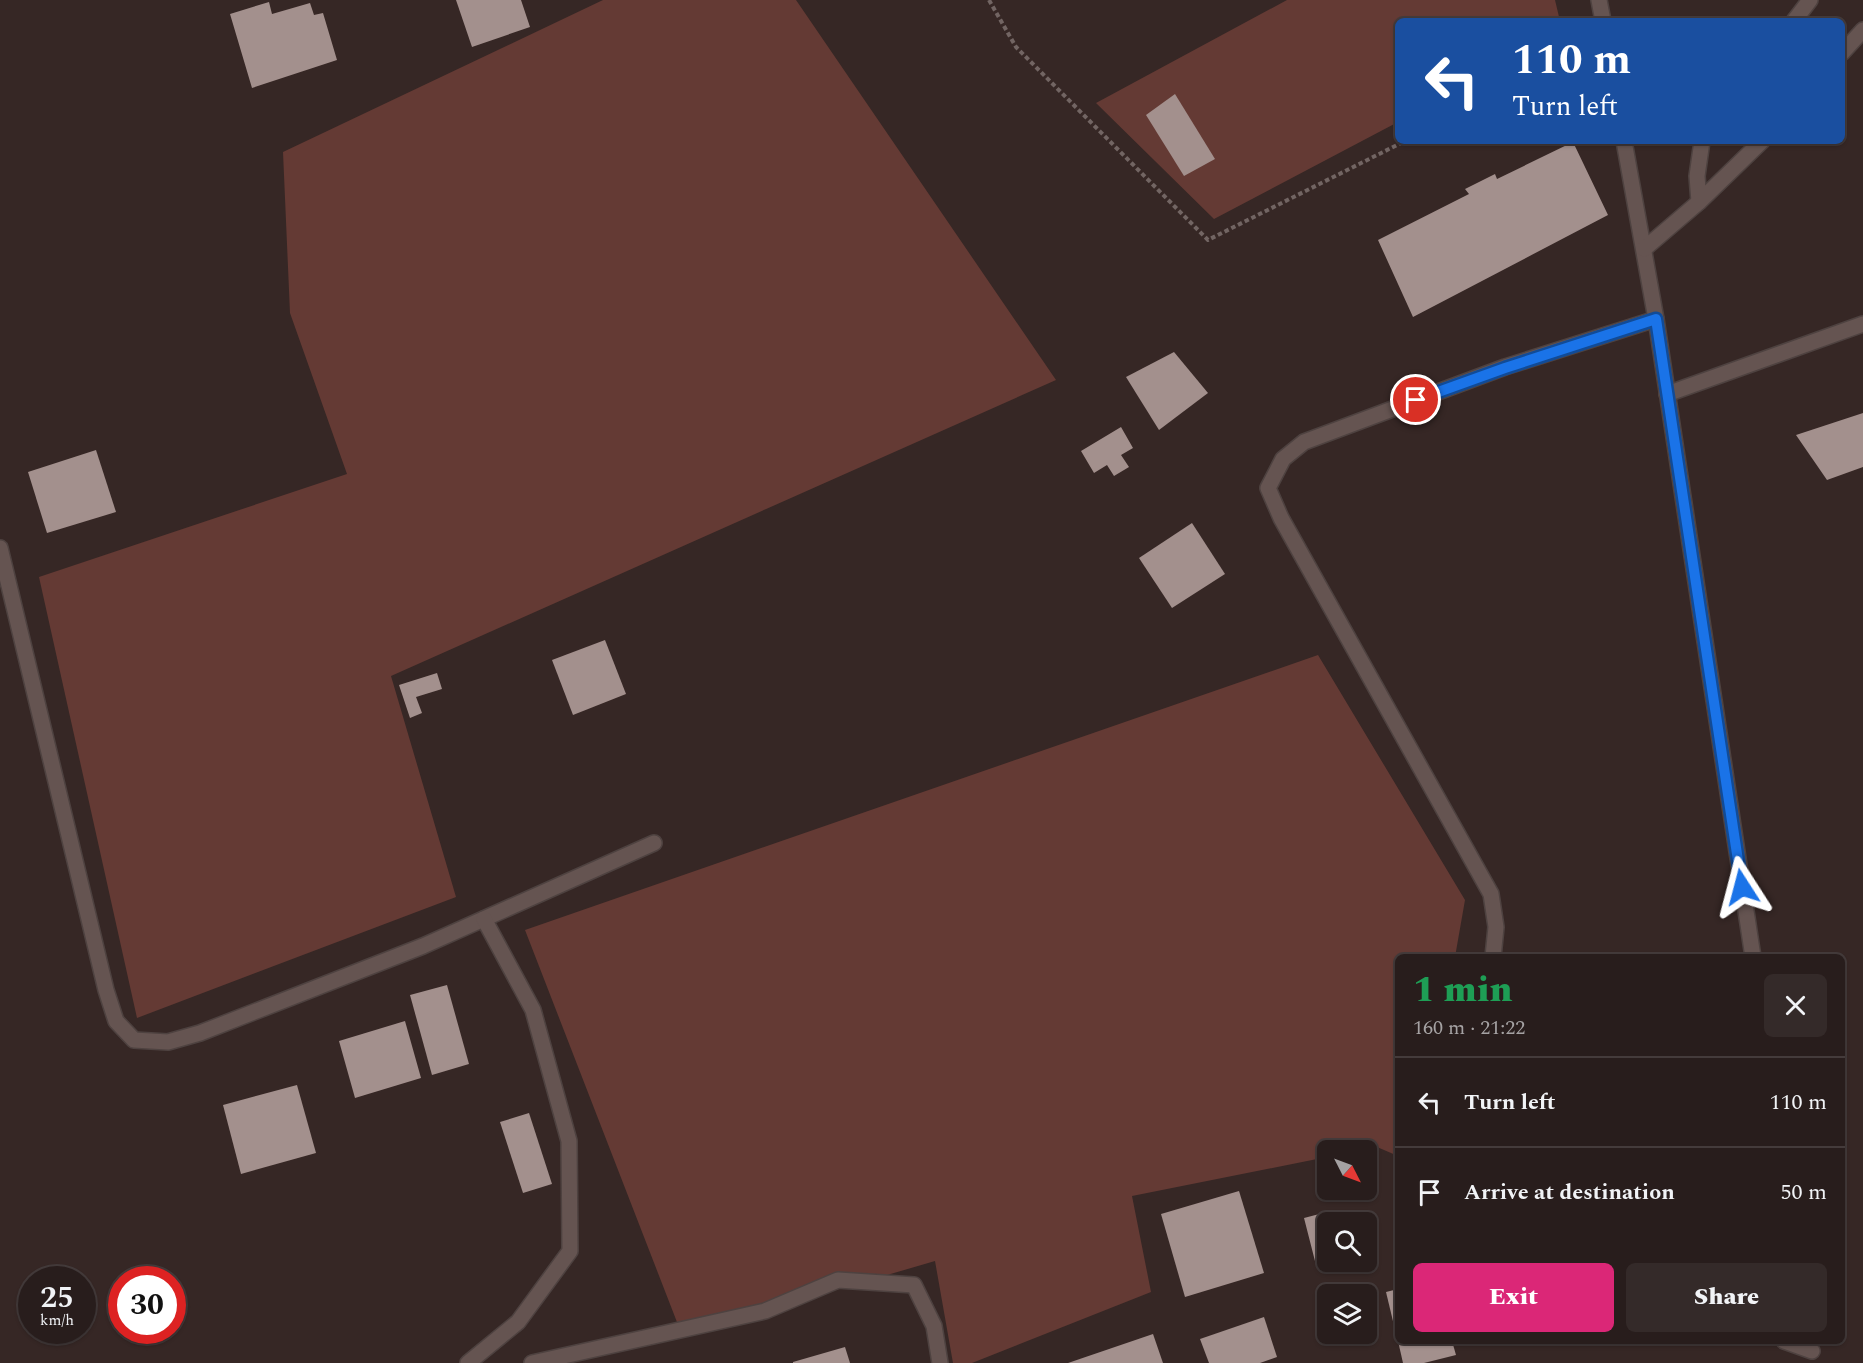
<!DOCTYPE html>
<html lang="en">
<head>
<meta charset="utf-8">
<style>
	:root { --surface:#281d1c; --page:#342a29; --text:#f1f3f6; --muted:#a5a2a3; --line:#443b3b; --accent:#db2777 }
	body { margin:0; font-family:Spectral,serif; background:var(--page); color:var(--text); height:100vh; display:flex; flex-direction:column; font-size:22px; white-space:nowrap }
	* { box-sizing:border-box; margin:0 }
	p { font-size:20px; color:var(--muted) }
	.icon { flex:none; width:33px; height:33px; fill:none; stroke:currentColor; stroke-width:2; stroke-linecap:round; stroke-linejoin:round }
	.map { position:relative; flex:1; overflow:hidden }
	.side { position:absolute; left:1395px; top:954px; width:450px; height:390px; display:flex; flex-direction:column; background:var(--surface); border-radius:9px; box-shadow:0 2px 4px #0004,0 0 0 2px var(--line) }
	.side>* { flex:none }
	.hud { position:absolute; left:1395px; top:18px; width:450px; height:126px; border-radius:9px; box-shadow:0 2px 4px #0004,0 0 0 2px var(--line); background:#1a4fa0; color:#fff; overflow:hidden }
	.needle { width:39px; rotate:132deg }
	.fabs { position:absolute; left:1317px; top:1140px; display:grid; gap:12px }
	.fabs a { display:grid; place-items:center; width:60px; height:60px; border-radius:9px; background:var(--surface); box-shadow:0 2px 4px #0004,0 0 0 2px var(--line); font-size:30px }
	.speed { position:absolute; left:18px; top:1266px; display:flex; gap:12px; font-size:30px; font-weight:700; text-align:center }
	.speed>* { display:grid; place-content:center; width:78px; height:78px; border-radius:50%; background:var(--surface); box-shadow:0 2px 4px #0004,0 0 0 2px var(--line); line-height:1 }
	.speed small { font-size:15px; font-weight:400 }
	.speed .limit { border:9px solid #d22; background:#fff; color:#111 }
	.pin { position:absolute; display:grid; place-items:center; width:51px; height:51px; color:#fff; margin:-26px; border:3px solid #fff; border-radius:50%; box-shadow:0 2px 6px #0007 }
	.me { position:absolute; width:66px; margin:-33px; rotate:351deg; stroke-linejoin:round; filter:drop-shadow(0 0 4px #0008) }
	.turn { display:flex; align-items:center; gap:21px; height:126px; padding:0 18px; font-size:27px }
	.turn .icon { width:78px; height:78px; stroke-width:2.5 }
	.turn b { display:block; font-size:42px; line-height:51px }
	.round { display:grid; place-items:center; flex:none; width:63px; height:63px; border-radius:9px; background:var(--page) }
	.headline { display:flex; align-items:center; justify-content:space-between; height:102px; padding:0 18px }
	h1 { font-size:36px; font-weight:800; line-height:45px; color:#1e9e55 }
	.action { display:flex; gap:12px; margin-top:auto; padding:12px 18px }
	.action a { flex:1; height:69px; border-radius:9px; background:var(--accent); color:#fff; font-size:24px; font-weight:800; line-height:69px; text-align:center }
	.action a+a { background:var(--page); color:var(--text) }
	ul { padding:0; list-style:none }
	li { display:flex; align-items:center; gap:18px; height:90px; padding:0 18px; border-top:2px solid var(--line) }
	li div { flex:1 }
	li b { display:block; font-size:22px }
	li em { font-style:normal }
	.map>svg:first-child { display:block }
	.green { fill:#643a34 }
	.building { fill:#a3908d }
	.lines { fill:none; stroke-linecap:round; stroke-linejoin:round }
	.street-casing { stroke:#4e4240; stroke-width:18 }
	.path { stroke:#726563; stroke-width:4; stroke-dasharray:4.5 3; stroke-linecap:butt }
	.street { stroke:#655451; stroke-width:15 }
	.route-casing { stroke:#114b97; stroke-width:15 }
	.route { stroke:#1a73e8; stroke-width:10 }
</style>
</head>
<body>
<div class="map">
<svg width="1863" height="1363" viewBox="0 0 1863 1363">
	<rect width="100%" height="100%" fill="#362725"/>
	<g class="green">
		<path d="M603,0H796L1056,380L391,676L456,897L137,1018L39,577L347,474L290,313L283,152Z"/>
		<path d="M1287,0H1555L1560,21H1398V122L1214,219L1096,103Z"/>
		<path d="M1318,655L1465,900L1455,957H1398V1156L1377,1147L1358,1150H1328L1327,1157L1132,1196L1151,1292L972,1363H953L935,1261L682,1335L525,930Z"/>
	</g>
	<g class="building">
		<path d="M456,0H521L530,27L472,47Z"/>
		<path d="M269,2L272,14L310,3L314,15L323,13L337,60L252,88L230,14Z"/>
		<path d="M1175,94L1215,159L1184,176L1146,115Z"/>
		<path d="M1573,142L1608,215L1413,317L1378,240L1469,194L1465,189L1495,174L1497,179Z"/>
		<path d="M1174,352L1208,393L1159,430L1126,377Z"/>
		<path d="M1863,413V467L1827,480L1796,435Z"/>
		<path d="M1121,427L1133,448L1121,455L1129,467L1114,476L1107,465L1094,473L1081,451Z"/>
		<path d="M96,450L116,512L47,533L28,472Z"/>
		<path d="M1192,523L1225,574L1172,608L1139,558Z"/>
		<path d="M605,640L626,694L573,715L552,660Z"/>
		<path d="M437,673L442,689L416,697L422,713L410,718L399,685Z"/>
		<path d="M447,985L469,1064L432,1075L410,995Z"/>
		<path d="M405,1021L421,1078L355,1098L339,1041Z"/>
		<path d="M297,1085L316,1153L241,1174L223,1105Z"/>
		<path d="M529,1113L552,1184L523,1193L500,1122Z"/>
		<path d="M1239,1191L1264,1273L1185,1297L1161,1214Z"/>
		<path d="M1327,1212L1330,1222H1328V1262L1316,1265L1304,1218Z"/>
		<path d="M1398,1289V1338H1397L1386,1292Z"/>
		<path d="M1264,1317L1277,1357L1260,1363H1209L1200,1339Z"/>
		<path d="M1153,1334L1163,1363H1068Z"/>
		<path d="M1398,1341H1452L1456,1355L1424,1363H1403Z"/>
		<path d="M845,1347L850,1363H793V1362Z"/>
	</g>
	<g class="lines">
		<defs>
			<g id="street">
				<path d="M1599,0L1603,21"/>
				<path d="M1794,21L1810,0"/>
				<path d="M1842,53L1863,30"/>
				<path d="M1624,141L1656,319L1753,957"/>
				<path d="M1699,202L1697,176L1702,141"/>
				<path d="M1644,249L1699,202L1762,141"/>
				<path d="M1667,394L1863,324"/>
				<path d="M0,548L106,990L116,1021L134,1040L168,1042L200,1033L423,946L654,843"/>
				<path d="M1493,957L1496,927L1491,894L1281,518L1268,488L1283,459L1304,442L1505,367L1656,319"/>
				<path d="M1784,1341L1812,1351"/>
				<path d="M468,1363L518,1322L570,1251L569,1141L533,1010L484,919"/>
				<path d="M532,1363L765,1311L838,1280L914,1285L934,1326L940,1363"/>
			</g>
		</defs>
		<use href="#street" class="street-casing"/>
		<path class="path" d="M989,0L1016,47L1208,240L1405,141"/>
		<use href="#street" class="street"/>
	</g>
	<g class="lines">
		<defs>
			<path id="route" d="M1416,400L1505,368L1656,319L1742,887"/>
		</defs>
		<use href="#route" class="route-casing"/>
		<use href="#route" class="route"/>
	</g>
</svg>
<div class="fabs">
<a><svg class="needle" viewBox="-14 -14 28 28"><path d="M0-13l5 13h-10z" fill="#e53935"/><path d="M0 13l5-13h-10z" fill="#a5a2a3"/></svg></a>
<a><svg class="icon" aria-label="search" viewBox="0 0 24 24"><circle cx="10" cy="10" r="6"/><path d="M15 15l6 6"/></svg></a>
<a><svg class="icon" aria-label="layers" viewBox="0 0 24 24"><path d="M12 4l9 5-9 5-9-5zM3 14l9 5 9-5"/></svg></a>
</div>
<div class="speed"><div>25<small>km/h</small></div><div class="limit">30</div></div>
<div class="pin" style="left:1416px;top:400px;background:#d93025"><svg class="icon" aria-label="arrive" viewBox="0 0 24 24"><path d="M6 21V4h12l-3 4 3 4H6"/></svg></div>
<svg class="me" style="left:1742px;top:887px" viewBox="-20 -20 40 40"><path d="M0-17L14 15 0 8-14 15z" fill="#1a73e8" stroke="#fff" stroke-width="4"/></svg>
<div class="hud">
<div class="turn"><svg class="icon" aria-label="left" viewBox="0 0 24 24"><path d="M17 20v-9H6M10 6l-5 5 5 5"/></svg><div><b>110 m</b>Turn left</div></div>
</div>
<section class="side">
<div class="headline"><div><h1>1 min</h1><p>160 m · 21:22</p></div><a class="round"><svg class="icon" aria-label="close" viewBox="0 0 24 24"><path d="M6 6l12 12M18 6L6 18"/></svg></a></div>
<ul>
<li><svg class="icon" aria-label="left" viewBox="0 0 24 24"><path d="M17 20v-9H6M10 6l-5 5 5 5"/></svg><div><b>Turn left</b></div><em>110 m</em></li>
<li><svg class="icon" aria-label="arrive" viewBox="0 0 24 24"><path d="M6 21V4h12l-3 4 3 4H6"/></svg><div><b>Arrive at destination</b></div><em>50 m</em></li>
</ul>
<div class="action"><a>Exit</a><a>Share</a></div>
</section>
</div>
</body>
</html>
